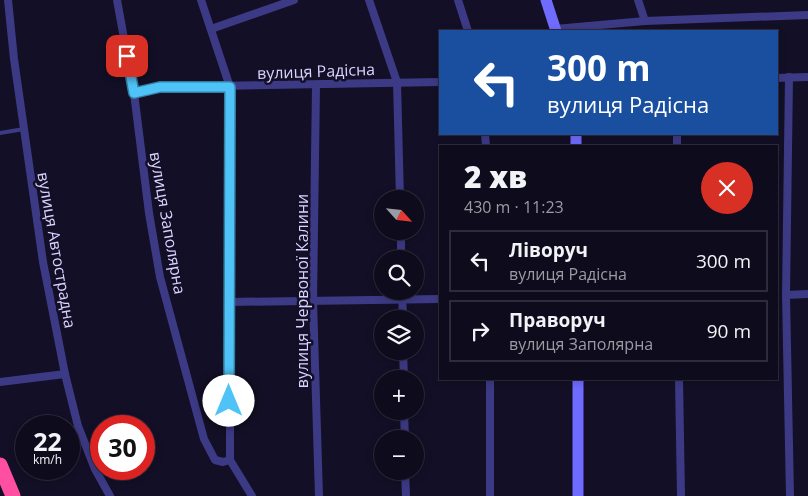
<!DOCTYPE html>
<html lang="uk">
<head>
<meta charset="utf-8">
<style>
	:root { --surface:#0e0b1c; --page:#1c1929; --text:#f1f3f6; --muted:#9b9ba3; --line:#2e2b3b }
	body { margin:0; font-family:"Open Sans",sans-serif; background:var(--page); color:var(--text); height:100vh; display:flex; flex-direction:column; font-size:19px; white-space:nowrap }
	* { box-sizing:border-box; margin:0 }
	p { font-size:16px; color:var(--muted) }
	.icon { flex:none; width:28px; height:28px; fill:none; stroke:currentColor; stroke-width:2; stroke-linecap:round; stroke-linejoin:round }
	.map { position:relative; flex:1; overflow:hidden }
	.side { position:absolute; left:439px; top:145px; width:339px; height:235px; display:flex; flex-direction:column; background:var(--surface); border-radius:0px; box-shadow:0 2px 8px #0003,0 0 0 1px var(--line) }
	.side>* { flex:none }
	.guide { position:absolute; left:439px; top:30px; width:339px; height:105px; border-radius:0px; box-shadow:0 2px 8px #0003,0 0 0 1px var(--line); background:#1a4fa0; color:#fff; overflow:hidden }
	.needle { width:32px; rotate:117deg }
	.tools { position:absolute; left:374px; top:190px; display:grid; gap:10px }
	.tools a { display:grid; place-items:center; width:50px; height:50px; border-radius:50%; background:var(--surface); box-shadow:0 2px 8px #0003,0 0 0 1px var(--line); font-size:25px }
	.speed { position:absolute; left:15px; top:415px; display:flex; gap:10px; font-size:25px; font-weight:700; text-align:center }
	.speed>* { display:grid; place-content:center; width:65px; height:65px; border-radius:50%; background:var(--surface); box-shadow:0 2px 8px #0003,0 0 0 1px var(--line); line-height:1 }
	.speed small { font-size:12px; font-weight:400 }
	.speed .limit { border:8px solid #d22; background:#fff; color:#111 }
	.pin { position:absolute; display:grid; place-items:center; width:42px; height:42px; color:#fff; margin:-21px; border-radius:10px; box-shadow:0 2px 8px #0006 }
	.me { position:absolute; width:55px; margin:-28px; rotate:0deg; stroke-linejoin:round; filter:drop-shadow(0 0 4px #0008) }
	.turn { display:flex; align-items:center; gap:18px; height:105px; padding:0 25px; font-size:22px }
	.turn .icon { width:65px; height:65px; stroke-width:2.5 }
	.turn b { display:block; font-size:35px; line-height:42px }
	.round { display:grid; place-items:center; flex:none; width:52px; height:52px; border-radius:26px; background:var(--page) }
	.head { display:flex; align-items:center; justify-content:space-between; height:85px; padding:0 25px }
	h1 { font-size:30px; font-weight:800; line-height:38px }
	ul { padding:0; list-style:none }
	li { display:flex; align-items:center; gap:15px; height:62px; margin:0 10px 8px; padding:0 15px; border:2px solid var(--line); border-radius:0px }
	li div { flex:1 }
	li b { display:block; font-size:19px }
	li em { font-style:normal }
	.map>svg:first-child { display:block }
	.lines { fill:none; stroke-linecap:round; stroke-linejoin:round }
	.lane { stroke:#3d3a85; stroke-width:4 }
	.street { stroke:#3d3a85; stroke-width:8 }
	.secondary { stroke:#6f6bff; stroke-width:11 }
	.highway { stroke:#ff4fa3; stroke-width:15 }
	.route-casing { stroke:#337fa1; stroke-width:12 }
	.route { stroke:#4fc3f7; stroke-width:9 }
	.labels { text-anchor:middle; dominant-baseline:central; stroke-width:5; stroke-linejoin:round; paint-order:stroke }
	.street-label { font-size:16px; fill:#d9d4ff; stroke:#130f26 }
</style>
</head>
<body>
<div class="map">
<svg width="808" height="496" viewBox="0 0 808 496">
	<rect width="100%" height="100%" fill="#130f26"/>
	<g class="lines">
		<path class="lane" d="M0,133L24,129"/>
		<g class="street">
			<path d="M8,0L14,59L43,262L65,374L78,426L95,469L110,496"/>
			<path d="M117,0L134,93L149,213L160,277L204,439L215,460L223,462L230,460"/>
			<path d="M201,0L230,87V460L252,496"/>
			<path d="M369,0L397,82L400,199"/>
			<path d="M458,0L468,31"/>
			<path d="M638,0L645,21"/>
			<path d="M211,29L294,0"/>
			<path d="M555,29L645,21L808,15"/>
			<path d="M789,77L786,295L790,496"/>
			<path d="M776,78L808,77"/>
			<path d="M316,86L313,301L319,496"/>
			<path d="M134,93L160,87L440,82"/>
			<path d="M485,134L486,146"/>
			<path d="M677,146V134"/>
			<path d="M401,231V259"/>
			<path d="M402,291L403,319"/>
			<path d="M786,295L808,294"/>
			<path d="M229,302L440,299"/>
			<path d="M403,351L404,379"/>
			<path d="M490,379V496"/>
			<path d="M679,379L681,496"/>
			<path d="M0,382L65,374"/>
			<path d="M404,411L405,439"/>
			<path d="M405,471L406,496"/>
		</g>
		<g class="secondary">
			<path d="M546,0L556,31"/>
			<path d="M576,134V146"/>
			<path d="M578,379V496"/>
		</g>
		<path class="highway" d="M0,465L13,496"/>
	</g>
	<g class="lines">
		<defs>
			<path id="route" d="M127,56L134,93L160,87H230L229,401"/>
		</defs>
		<use href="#route" class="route-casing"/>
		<use href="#route" class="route"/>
	</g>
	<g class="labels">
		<g class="street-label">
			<text transform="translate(316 71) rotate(-2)">вулиця Радісна</text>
			<text transform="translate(168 223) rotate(80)">вулиця Заполярна</text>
			<text transform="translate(57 250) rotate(80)">вулиця Автострадна</text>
			<text transform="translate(302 291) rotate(-90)">вулиця Червоної Калини</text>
		</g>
	</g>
</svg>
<div class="tools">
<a><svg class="needle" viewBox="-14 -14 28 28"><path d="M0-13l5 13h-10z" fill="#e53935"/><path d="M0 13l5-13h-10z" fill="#9b9ba3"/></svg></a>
<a><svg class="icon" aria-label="search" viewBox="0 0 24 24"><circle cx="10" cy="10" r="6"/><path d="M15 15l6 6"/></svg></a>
<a><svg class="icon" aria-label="layers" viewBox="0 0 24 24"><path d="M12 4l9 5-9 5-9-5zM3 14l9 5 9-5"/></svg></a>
<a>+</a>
<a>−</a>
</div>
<div class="speed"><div>22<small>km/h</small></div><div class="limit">30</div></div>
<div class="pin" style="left:127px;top:56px;background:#d93025"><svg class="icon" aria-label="arrive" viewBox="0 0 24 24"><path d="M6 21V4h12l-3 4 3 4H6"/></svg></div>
<svg class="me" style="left:229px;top:401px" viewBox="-20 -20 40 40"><circle r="19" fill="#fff"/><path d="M0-13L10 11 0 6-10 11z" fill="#4fc3f7"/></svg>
<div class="guide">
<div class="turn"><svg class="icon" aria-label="left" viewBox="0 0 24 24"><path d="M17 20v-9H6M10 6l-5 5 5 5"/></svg><div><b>300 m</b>вулиця Радісна</div></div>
</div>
<section class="side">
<div class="head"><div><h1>2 хв</h1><p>430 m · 11:23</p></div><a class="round" style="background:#d93025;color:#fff"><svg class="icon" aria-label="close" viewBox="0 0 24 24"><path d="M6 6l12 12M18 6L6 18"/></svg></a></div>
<ul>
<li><svg class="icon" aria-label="left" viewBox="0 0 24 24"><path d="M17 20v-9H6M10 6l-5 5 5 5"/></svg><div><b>Ліворуч</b><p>вулиця Радісна</p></div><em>300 m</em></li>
<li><svg class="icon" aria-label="right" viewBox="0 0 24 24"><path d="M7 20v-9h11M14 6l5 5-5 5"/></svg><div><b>Праворуч</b><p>вулиця Заполярна</p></div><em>90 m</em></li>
</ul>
</section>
</div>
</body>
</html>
